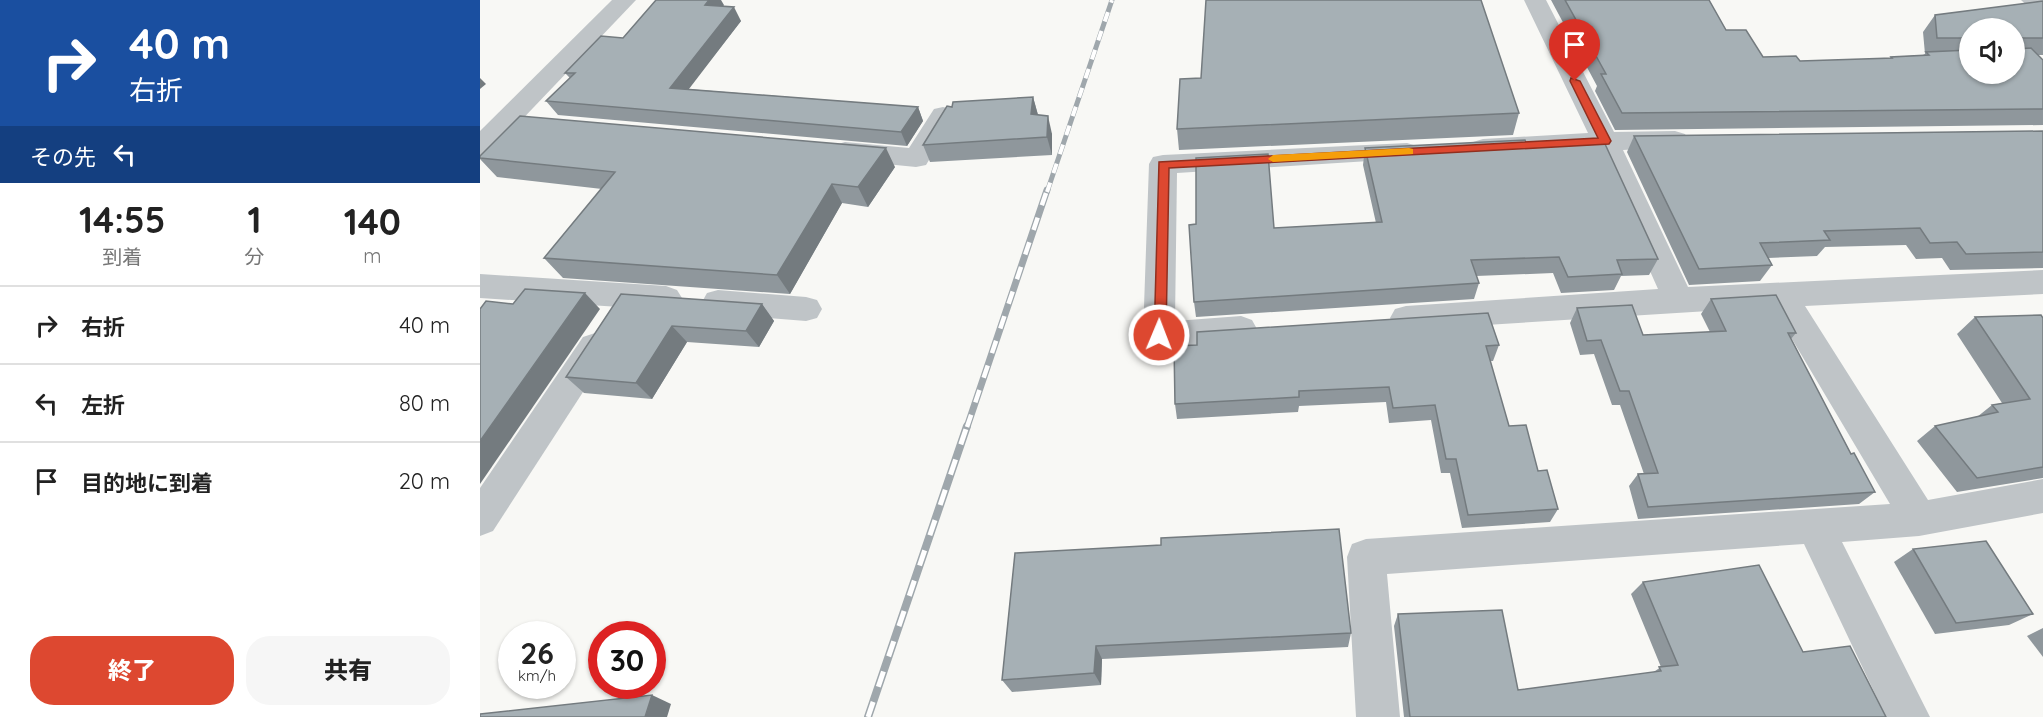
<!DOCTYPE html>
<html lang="ja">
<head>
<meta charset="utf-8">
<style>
	:root { --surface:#fff; --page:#f6f6f6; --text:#222; --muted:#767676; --line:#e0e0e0; --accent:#dd4830 }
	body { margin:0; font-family:Quicksand,"Noto Sans JP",sans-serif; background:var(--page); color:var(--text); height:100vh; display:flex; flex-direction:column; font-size:22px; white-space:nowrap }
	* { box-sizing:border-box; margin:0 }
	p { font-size:20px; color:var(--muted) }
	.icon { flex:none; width:33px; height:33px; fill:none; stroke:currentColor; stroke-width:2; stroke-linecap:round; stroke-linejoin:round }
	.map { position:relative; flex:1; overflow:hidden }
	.sheet { display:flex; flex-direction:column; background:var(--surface); width:480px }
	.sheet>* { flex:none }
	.hud { background:#1a4fa0; color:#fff; overflow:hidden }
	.controls { position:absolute; left:1479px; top:18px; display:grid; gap:12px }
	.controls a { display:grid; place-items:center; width:66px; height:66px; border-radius:50%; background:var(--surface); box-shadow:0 2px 4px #0004; font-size:30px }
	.speed { position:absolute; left:18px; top:621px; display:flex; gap:12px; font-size:30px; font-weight:700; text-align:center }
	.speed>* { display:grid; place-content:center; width:78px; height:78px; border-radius:50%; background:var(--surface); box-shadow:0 2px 4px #0004; line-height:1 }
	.speed small { font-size:15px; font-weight:400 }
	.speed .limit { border:9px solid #d22; background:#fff; color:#111 }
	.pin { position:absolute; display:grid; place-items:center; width:51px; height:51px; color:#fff; margin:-62px -26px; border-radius:50% 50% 50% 0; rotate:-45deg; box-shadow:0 0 6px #0007 }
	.pin .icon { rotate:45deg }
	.me { position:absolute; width:66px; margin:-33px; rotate:1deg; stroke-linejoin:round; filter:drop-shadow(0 0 4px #0008) }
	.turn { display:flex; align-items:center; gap:21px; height:126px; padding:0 30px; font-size:27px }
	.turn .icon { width:78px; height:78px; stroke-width:2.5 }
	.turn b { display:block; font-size:42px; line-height:51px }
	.then { display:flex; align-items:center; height:57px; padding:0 30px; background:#0003; gap:12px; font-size:22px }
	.eta { display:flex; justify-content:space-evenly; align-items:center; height:102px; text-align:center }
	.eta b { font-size:36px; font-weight:800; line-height:42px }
	.action { display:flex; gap:12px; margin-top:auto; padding:12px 30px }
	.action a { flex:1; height:69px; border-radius:24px; background:var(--accent); color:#fff; font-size:24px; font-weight:800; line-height:69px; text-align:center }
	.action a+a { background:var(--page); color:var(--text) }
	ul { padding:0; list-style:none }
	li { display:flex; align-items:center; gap:18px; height:78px; padding:0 30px; border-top:2px solid var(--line) }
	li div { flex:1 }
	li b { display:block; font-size:22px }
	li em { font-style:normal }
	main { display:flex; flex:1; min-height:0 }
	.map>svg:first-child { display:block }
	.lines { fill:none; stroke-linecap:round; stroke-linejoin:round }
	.minor { fill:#bfc4c7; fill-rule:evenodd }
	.tertiary { fill:#bfc4c7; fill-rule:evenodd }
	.rail-far2-casing { stroke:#9fa7ac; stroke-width:5 }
	.rail-far1-casing { stroke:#9fa7ac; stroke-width:7 }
	.rail-casing { stroke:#9fa7ac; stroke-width:8 }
	.rail-far2 { stroke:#fff; stroke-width:4; stroke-dasharray:10; stroke-linecap:butt }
	.rail-far1 { stroke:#fff; stroke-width:4.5; stroke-dasharray:13; stroke-linecap:butt }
	.rail { stroke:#fff; stroke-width:5; stroke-dasharray:16; stroke-linecap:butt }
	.wall { fill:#8f979c; fill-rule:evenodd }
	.shaded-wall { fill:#747b7f }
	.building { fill:#a6b0b5; stroke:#747b7f; stroke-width:1.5 }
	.route { fill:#dd4830; stroke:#902f1f; stroke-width:1.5 }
	.slow { fill:#f59e0b }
</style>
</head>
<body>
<main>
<section class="sheet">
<div class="hud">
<div class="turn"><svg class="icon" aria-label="right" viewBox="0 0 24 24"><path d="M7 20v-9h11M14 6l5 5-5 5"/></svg><div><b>40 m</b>右折</div></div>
<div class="then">その先<svg class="icon" aria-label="left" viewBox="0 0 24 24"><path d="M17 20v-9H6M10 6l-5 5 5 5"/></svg></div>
</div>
<div class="eta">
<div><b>14:55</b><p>到着</p></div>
<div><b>1</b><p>分</p></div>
<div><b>140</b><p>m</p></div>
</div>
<ul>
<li><svg class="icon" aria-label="right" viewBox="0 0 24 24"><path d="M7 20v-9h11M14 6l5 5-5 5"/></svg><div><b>右折</b></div><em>40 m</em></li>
<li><svg class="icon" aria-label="left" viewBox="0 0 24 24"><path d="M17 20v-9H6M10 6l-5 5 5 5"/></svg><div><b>左折</b></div><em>80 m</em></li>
<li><svg class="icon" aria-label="arrive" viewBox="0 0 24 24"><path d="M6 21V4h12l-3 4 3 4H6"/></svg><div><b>目的地に到着</b></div><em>20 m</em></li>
</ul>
<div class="action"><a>終了</a><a>共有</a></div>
</section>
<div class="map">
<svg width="1563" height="717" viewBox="0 0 1563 717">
	<rect width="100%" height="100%" fill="#f8f8f5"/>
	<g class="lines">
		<g class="minor">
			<path d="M1044,0H1066L1134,132L1195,131L1205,134L1208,140L1205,146L1143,150L1208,287L1563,270V294L1325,306L1448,500L1563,479V513L1439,536L1362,542L1450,717H1406L1324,544L907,574L920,717H876L867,557L872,544L886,539L1410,504L1293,307L926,330L915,327L910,318L915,309L926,306L1178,289L1116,150L1003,157L993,154L989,148L993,142L1003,139L1108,133Z"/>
			<path d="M1541,0H1563V15L1555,13Z"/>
			<path d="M463,107L472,109L476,115L446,165L436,167L365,160L355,157L351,151L355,145L365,142L429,148L454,109Z"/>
			<path d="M927,143L937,146L941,152L937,158L697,173L695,321L761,316L772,320L777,329L772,338L761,342L679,348L668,344L663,335L669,164L673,157L683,155Z"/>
			<path d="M0,274L186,286L197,290L202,298L197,306L186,310L0,298Z"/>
			<path d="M238,290L326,297L337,300L342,309L337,318L326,321L238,314L227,311L222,302L227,293Z"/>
			<path d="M115,333L127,337L131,346L127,355L13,531L0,536V488L103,337Z"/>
		</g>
		<path class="tertiary" d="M132,0H156L10,153L0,156V131Z"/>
		<defs>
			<path id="rail-far2" d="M567,192L632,0"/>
			<path id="rail-far1" d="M487,427L567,190"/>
			<path id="rail" d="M388,717L487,426"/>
		</defs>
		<use href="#rail-far2" class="rail-far2-casing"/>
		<use href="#rail-far1" class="rail-far1-casing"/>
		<use href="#rail" class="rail-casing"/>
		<use href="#rail-far2" class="rail-far2"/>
		<use href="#rail-far1" class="rail-far1"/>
		<use href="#rail" class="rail"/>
	</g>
	<g class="wall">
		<path d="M1071,0H1229L1246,30L1283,57L1320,61L1410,59L1411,57L1443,55L1445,54L1443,32L1455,15L1563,1V55H1558L1563,60V125L1135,130L1115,91L1117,86ZM1490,28H1534V74H1490Z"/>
		<path d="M244,5L243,6L261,21L208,89L438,107L443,121L427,146L78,115L66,101L90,78L85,73L143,38Z"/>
		<path d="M553,97L558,115L572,134V155L450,162L443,145L472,107Z"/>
		<path d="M1039,113L1033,135L699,150L697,129Z"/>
		<path d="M1563,131V268L1470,270L1462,258L1436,259L1426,245L1345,247L1337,256L1288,258L1292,265L1280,281L1209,285L1147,152L1154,136Z"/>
		<path d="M1047,146L1178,259L1169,275L1141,276L1134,290L1081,293L1073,273L996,276L999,283L994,299L716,317L714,302L896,223L883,165L885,148Z"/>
		<path d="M0,156L415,167L388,207L362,203L310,294L83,278L64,258L122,189L17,177L0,159Z"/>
		<path d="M141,294L282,304L294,321L279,347L207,342L172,399L104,393L86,377Z"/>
		<path d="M1231,299L1316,333L1311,339L1371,454L1395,492L1379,504L1158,519L1149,486L1158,474H1164L1140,405H1132L1114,354L1100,355L1090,323L1097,308L1163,335L1230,332L1221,314Z"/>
		<path d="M1495,317L1563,318V478L1477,492L1437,441L1455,426L1497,417L1512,405L1522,403L1477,334Z"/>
		<path d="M1019,345L1013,361H1010L1029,426L1058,471L1078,509L1070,522L982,528L970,473H961L951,420L909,423L906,402L819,406L818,412L697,419L695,404L694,346Z"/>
		<path d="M1433,549L1553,614L1529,625L1455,634L1414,562Z"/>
		<path d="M535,553L871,633L868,647L622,659L621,685L532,692L522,680Z"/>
		<path d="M1163,582L1323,652L1406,717H924L914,626L918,614L1038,690L1172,673L1181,667L1151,594Z"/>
		<path d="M1563,628V657L1547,636Z"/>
	</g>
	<g class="shaded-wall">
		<path d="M229,0H241L244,5L233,19L225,5Z"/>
		<path d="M254,7L261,21L199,102L190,88Z"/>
		<path d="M0,78L6,84L0,89Z"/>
		<path d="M553,97L558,115L551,114Z"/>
		<path d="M438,107L443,121L427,146L421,132Z"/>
		<path d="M568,116L572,134V155L567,137Z"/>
		<path d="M406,148L415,167L388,207L378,187Z"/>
		<path d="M352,184L362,203L310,294L297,275Z"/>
		<path d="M105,293L120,309L0,484V441Z"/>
		<path d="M282,304L294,321L279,347L266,331Z"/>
		<path d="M192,326L207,342L172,399L156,383Z"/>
		<path d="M616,646L622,659L621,685L614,673Z"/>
		<path d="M172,695L191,704L187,717H165Z"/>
	</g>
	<g class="building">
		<path d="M176,0H229L225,5L254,7L190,88L438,107L421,132L66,101L95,73H85L121,36L143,38Z"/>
		<path d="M726,0H1001L1039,113L697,129L700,79L721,78Z"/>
		<path d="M1085,0H1229L1246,30H1266L1283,57L1316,56L1320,61L1412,58L1411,57L1449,55L1446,52L1490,50V74H1534V49L1551,48L1563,60V109L1142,113L1121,74H1126Z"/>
		<path d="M1563,1V38H1534V28H1490V38H1457L1455,15Z"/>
		<path d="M553,97L551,114L568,116L567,137L443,145L467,106L472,107L473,102Z"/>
		<path d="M40,116L406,148L378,187L352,184L297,275L64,258L135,172L0,158V156Z"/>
		<path d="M1563,131V252L1486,254L1477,242L1450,243L1440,228L1344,231L1350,240L1280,243L1292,265L1219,269L1154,136Z"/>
		<path d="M1045,140L1047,146L1125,144L1178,259L1137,260L1142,274L1088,277L1079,257L991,260L999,283L714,302L709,225L716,224V158L788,154L794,228L902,222L885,148Z"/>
		<path d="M45,289L105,293L0,441V309L6,301L33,304Z"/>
		<path d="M141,294L282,304L266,331L192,326L156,383L86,377Z"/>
		<path d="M1296,295L1316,333H1308L1371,454L1374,453L1395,492L1168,507L1158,474L1178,473L1149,391H1140L1121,340L1107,341L1097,308L1152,305L1163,335L1246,331L1231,299Z"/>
		<path d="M1008,313L1019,345L1006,346L1029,426L1046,425L1058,471L1067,470L1078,509L988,515L976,459H966L955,405L913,408L909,387L819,391V397L695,404L694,346L717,345V332Z"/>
		<path d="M1561,315L1563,318V467L1497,478L1455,426L1518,412L1512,405L1550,399L1495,317Z"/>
		<path d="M859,529L871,633L616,646L614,673L522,680L535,553L681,545V538Z"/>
		<path d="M1506,541L1553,614L1476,623L1433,549Z"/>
		<path d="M1279,565L1323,652L1370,646L1406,717H930L918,614L1022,610L1038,690L1181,671L1179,667L1198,665L1163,582Z"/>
		<path d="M172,695L165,717H0V714Z"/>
	</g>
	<path class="route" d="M1091,78L1100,81L1131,141L1129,144L689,168L686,335L679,340L674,339L679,162L1118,138L1090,81Z"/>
	<path class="slow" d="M929,148L933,149V154L793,162L788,159L793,155Z"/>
</svg>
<div class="controls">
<a><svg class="icon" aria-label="sound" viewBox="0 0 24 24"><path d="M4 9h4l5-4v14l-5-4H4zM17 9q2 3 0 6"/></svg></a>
</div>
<div class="speed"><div>26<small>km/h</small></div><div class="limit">30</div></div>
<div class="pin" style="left:1095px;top:81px;background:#d93025"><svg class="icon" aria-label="arrive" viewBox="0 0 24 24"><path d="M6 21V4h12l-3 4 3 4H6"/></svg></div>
<svg class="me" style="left:679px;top:335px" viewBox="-20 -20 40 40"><circle r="17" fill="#dd4830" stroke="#fff" stroke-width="3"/><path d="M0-11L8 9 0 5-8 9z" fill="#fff"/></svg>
</div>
</main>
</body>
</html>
